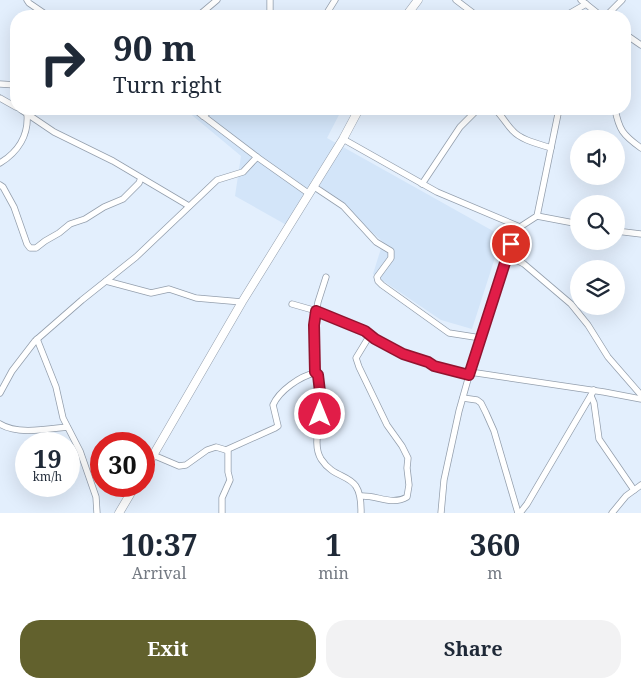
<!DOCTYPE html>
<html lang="en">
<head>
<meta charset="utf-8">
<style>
	:root { --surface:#fff; --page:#f2f2f3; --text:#1f2937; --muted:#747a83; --accent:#62612d }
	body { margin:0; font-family:"Noto Serif",serif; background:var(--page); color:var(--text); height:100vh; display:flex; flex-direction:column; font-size:19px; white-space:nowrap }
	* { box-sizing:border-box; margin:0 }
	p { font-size:16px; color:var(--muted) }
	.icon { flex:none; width:28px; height:28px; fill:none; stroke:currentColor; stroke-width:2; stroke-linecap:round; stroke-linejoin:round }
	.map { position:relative; height:513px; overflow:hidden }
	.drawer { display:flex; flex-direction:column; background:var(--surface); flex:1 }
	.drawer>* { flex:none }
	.top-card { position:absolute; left:10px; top:10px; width:621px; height:105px; border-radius:20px; box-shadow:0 5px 20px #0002; background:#fff; color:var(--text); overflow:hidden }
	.controls { position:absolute; left:570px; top:130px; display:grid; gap:10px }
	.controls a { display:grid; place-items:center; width:55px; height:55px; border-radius:50%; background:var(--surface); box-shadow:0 5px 20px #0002; font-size:25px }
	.speed { position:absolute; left:15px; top:432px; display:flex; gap:10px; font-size:25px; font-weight:700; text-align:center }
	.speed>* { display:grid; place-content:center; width:65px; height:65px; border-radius:50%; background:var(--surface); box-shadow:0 5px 20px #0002; line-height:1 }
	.speed small { font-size:12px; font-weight:400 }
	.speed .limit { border:8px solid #d22; background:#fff; color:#111 }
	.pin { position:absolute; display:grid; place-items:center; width:42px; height:42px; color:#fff; margin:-21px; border:2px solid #fff; border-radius:50%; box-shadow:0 1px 5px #0007 }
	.me { position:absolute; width:55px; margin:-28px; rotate:0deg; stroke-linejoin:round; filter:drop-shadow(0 0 4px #0008) }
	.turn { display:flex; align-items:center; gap:18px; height:105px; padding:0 20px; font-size:22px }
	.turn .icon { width:65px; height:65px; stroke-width:2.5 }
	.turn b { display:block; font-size:35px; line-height:42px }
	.eta { display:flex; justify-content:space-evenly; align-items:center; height:85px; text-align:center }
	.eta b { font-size:30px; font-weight:700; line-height:35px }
	.action { display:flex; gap:10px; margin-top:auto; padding:10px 20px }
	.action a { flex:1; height:58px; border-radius:20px; background:var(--accent); color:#fff; font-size:20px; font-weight:700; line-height:58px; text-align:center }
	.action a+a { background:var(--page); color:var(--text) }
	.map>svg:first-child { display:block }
	.built { fill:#d3e5f9 }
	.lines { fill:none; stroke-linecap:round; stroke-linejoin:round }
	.minor-casing { stroke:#949fad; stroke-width:7 }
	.tertiary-casing { stroke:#949fad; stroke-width:9 }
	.minor { stroke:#fff; stroke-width:5.5 }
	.tertiary { stroke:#fff; stroke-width:8 }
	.route-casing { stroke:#92132f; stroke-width:12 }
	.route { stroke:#e11d48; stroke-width:9 }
</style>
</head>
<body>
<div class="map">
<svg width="641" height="513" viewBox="0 0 641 513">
	<rect width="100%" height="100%" fill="#e3effd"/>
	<path class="built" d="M191,109H342L327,138L502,236L472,329L441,320L373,274L383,242L320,186L290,227L235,196L241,156L187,111Z"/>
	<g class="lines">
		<defs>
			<g id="minor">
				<path d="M27,0L29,3L48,16"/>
				<path d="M270,0V16"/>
				<path d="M456,0L477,16"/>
				<path d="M581,0L601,16"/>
				<path d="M198,16L217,0"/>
				<path d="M325,16L335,0"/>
				<path d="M565,16L586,4"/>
				<path d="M606,16L622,0"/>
				<path d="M625,34L641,45"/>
				<path d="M0,84L16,85"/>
				<path d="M0,98L16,107"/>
				<path d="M20,109L54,132L113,161L189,206"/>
				<path d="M194,109L257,157L308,193"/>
				<path d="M495,109C503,117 506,124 513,131C521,140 539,144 551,148"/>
				<path d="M615,109C619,130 623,135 641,148"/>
				<path d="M203,116L212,109"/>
				<path d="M343,139L437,192L520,227"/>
				<path d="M0,163C18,152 29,135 27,113"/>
				<path d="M422,184L460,127L478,109"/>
				<path d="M0,185L3,187L14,207L27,244L30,248H36L45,241L59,233L70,224L85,219L104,207L123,199L139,183L141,178"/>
				<path d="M313,186L343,206L376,242L391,251V258L377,277L378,281L382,285L449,333L481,338"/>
				<path d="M537,216L579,224"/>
				<path d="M616,231L641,234"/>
				<path d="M507,255L524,264L571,304L588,325L608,357L641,395"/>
				<path d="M326,277L318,302L314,325L315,373L318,375C320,388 321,400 320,413C319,428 313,446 321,459C338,485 362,468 361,513"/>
				<path d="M106,281L151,293L169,289L196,298L242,302"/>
				<path d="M292,304L320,312L365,331L375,339L403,354L428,362L434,366L469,375"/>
				<path d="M37,339L56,387L63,418L80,451L96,497L97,513"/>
				<path d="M470,372L604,392L641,399"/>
				<path d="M0,393L12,371L35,341L82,300L136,257L217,180L243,172L257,157"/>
				<path d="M591,396L594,403L599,439L634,490"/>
				<path d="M463,398L477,400L481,403L486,413L494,431L518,513"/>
				<path d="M0,424C17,435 48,429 67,427"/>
				<path d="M153,455L179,466L186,465L207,450L216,447L226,450L275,428L278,426L273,405C279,391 300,376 315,373"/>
				<path d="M361,496C377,495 392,506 407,497L409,485L407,468L408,458L402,446L387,425L359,367L356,358L370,335"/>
				<path d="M222,513V498L230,480L228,472V451L226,450"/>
				<path d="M441,513L444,480L459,411L470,372L511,243L520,227L537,216L559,109"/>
				<path d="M520,513L527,504L594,390"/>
				<path d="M612,513L626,496L641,485"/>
			</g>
			<g id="tertiary">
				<path d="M406,16L418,0"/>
				<path d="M144,471L242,302L343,139L359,109"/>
				<path d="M119,513L135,486"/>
			</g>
		</defs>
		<use href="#minor" class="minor-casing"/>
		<use href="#tertiary" class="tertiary-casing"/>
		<use href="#minor" class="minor"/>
		<use href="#tertiary" class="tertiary"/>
	</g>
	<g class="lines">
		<defs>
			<path id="route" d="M320,414V392L318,375L315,372L314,325L316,311L365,331L375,339L403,354L428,362L434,366L469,375L511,244"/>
		</defs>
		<use href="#route" class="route-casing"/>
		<use href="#route" class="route"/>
	</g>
</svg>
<div class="controls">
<a><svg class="icon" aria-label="sound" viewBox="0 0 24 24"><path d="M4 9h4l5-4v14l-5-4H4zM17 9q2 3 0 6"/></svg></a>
<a><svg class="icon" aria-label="search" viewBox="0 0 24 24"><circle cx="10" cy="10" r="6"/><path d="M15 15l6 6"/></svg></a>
<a><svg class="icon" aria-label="layers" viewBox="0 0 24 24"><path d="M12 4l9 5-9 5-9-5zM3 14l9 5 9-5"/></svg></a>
</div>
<div class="speed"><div>19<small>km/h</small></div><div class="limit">30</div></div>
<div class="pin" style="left:511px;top:244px;background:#d93025"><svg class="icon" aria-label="arrive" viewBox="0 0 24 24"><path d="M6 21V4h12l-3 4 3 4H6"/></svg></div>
<svg class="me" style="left:320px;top:414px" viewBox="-20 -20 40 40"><circle r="17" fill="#e11d48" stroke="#fff" stroke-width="3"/><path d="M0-11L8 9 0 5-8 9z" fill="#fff"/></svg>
<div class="top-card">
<div class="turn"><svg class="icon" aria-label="right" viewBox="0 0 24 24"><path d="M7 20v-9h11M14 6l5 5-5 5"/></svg><div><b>90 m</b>Turn right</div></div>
</div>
</div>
<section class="drawer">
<div class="eta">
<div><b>10:37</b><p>Arrival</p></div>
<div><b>1</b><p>min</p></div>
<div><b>360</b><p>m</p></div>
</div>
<div class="action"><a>Exit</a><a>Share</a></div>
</section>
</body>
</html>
